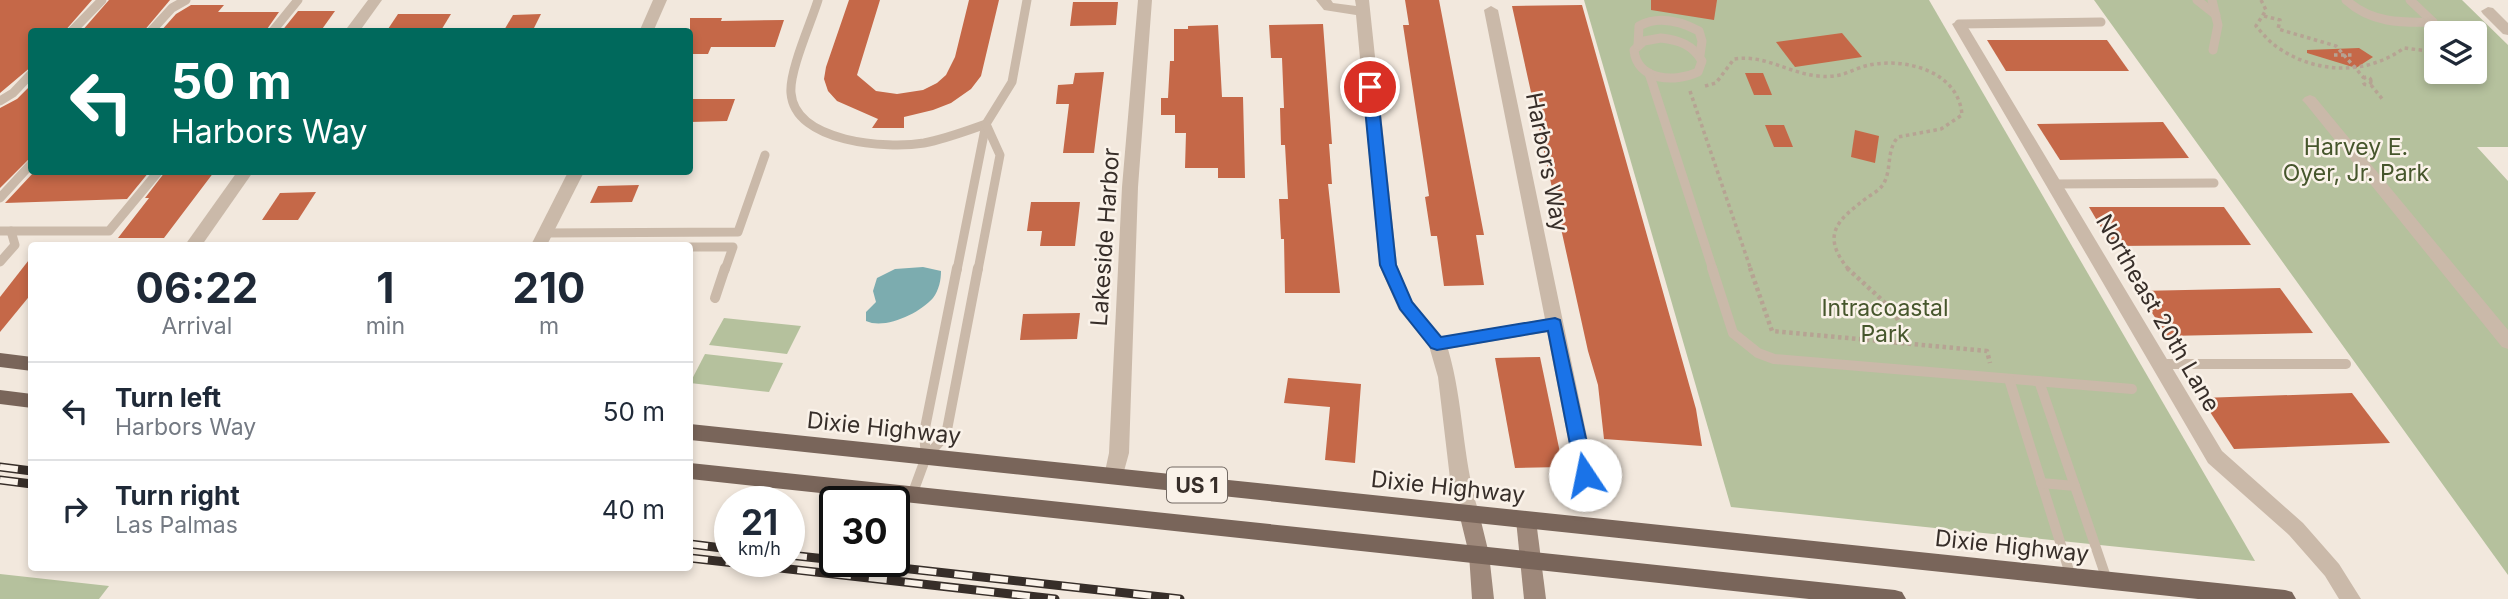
<!DOCTYPE html>
<html lang="en">
<head>
<meta charset="utf-8">
<style>
	:root { --surface:#fff; --page:#f2f2f3; --text:#1f2937; --muted:#747a83; --line:#e0e1e3 }
	body { margin:0; font-family:Inter,sans-serif; background:var(--page); color:var(--text); height:100vh; display:flex; flex-direction:column; font-size:26px; white-space:nowrap }
	* { box-sizing:border-box; margin:0 }
	p { font-size:23px; color:var(--muted) }
	.icon { flex:none; width:38px; height:38px; fill:none; stroke:currentColor; stroke-width:2; stroke-linecap:round; stroke-linejoin:round }
	.map { position:relative; flex:1; overflow:hidden }
	.panel { position:absolute; left:28px; top:242px; width:665px; height:329px; display:flex; flex-direction:column; background:var(--surface); border-radius:7px; box-shadow:0 4px 10px #0003 }
	.panel>* { flex:none }
	.hud { position:absolute; left:28px; top:28px; width:665px; height:147px; border-radius:7px; box-shadow:0 4px 10px #0003; background:#00695c; color:#fff; overflow:hidden }
	.controls { position:absolute; left:2424px; top:21px; display:grid; gap:14px }
	.controls a { display:grid; place-items:center; width:63px; height:63px; border-radius:7px; background:var(--surface); box-shadow:0 4px 10px #0003; font-size:35px }
	.speed { position:absolute; left:714px; top:486px; display:flex; gap:14px; font-size:35px; font-weight:700; text-align:center }
	.speed>* { display:grid; place-content:center; width:91px; height:91px; border-radius:50%; background:var(--surface); box-shadow:0 4px 10px #0003; line-height:1 }
	.speed small { font-size:18px; font-weight:400 }
	.speed .limit { border:4px solid #111; border-radius:10px; background:#fff; color:#111 }
	.pin { position:absolute; display:grid; place-items:center; width:60px; height:60px; color:#fff; margin:-30px; border:4px solid #fff; border-radius:50%; box-shadow:0 2px 7px #0007 }
	.me { position:absolute; width:77px; margin:-38px; rotate:349deg; stroke-linejoin:round; filter:drop-shadow(0 0 5px #0008) }
	.turn { display:flex; align-items:center; gap:24px; height:147px; padding:0 28px; font-size:32px }
	.turn .icon { width:91px; height:91px; stroke-width:2.5 }
	.turn b { display:block; font-size:49px; line-height:60px }
	.eta { display:flex; justify-content:space-evenly; align-items:center; height:119px; text-align:center }
	.eta b { font-size:42px; font-weight:700; line-height:49px }
	ul { padding:0; list-style:none }
	li { display:flex; align-items:center; gap:21px; height:98px; padding:0 28px; border-top:2px solid var(--line) }
	li div { flex:1 }
	li b { display:block; font-size:26px }
	li em { font-style:normal }
	.map>svg:first-child { display:block }
	.green { fill:#b5c19d; fill-rule:evenodd }
	.water { fill:#7cacaf }
	.building { fill:#c56848 }
	.lines { fill:none; stroke-linecap:round; stroke-linejoin:round }
	.path-far1 { stroke:#b6a393; stroke-width:3.5; stroke-dasharray:3.5 3.5; stroke-linecap:butt }
	.path { stroke:#b6a393; stroke-width:4.5; stroke-dasharray:3.5 3.5; stroke-linecap:butt }
	.lane-far1 { stroke:#cab9a9; stroke-width:9 }
	.lane { stroke:#cab9a9; stroke-width:10 }
	.street { fill:#cab9a9; fill-rule:evenodd }
	.secondary { fill:#9e887a; fill-rule:evenodd }
	.primary { fill:#79655a; fill-rule:evenodd }
	.rail-casing { stroke:#372e29; stroke-width:9 }
	.rail { stroke:#faf2e9; stroke-width:6; stroke-dasharray:18; stroke-linecap:butt }
	.route { fill:#1a73e8; stroke:#114b97; stroke-width:2 }
	.labels { text-anchor:middle; dominant-baseline:central; stroke-width:5; stroke-linejoin:round; paint-order:stroke }
	.shield { fill:#faf2e9; stroke:#726963; stroke-width:2 }
	.shield-label { font-size:21px; font-weight:bold; fill:#372e29 }
	.park-label { font-size:23px; fill:#46562c; stroke:#faf2e9 }
	.street-label { font-size:23px; fill:#372e29; stroke:#faf2e9 }
</style>
</head>
<body>
<div class="map">
<svg width="2508" height="599" viewBox="0 0 2508 599">
	<rect width="100%" height="100%" fill="#f2e8dd"/>
	<g class="green">
		<path d="M1584,0H1929L2255,561L1731,507Z"/>
		<path d="M2094,0H2462L2508,45V147H2477L2508,181V575ZM2436,33H2474V72H2436Z"/>
		<path d="M724,318L801,326L787,354L709,345Z"/>
		<path d="M705,354L783,363L769,392L690,383Z"/>
		<path d="M0,574L109,586L99,599H0Z"/>
	</g>
	<path class="water" d="M923,267L941,271C941,280 939,290 933,298C920,313 885,330 866,321V312L876,302L873,291L877,278L895,269Z"/>
	<g class="building">
		<path d="M0,0H92L64,32H32V66L0,93Z"/>
		<path d="M109,0H170L143,32H81Z"/>
		<path d="M849,0H880L857,75L876,91L897,94L923,90L937,83L946,75L955,57L969,0H999L981,76L971,89L951,103L933,110L904,117V128H872L878,119L837,101L828,91L824,79L826,67Z"/>
		<path d="M1405,0H1439L1484,235H1476L1484,285L1444,286L1437,236H1431L1425,197L1429,196L1403,25H1409Z"/>
		<path d="M1651,0H1717L1714,20L1651,10Z"/>
		<path d="M1073,2H1118L1116,25L1070,26Z"/>
		<path d="M191,5H224L218,12H279L265,32H160L176,14Z"/>
		<path d="M1582,5L1696,409L1702,446L1604,439L1598,385L1588,351L1512,6Z"/>
		<path d="M298,11H335L320,32H281Z"/>
		<path d="M398,14H451L440,32H386Z"/>
		<path d="M541,14L532,32H503L513,15Z"/>
		<path d="M690,18H722L721,21L784,20L775,47H711L708,54H690Z"/>
		<path d="M1323,24L1332,144H1329L1332,184H1328L1340,293H1285L1284,239H1281L1279,199H1288L1285,145H1281L1280,108H1284L1282,58H1271L1269,25Z"/>
		<path d="M1218,25L1222,97H1243L1245,178H1218V168H1185L1186,133H1175V115H1161V98H1168L1170,61H1174V29H1188V26Z"/>
		<path d="M1842,33L1862,57L1795,67L1776,42Z"/>
		<path d="M1987,40H2107L2129,71H2006Z"/>
		<path d="M2359,48L2373,57L2356,68L2307,53V50Z"/>
		<path d="M1104,72L1094,153H1063L1069,104H1056L1058,85L1073,84L1075,73Z"/>
		<path d="M1745,73H1763L1772,95H1754Z"/>
		<path d="M32,84V156L0,188V108L17,99Z"/>
		<path d="M690,99H735L727,121L690,122Z"/>
		<path d="M2163,122L2189,158L2060,160L2037,124Z"/>
		<path d="M1765,125H1784L1793,147H1774Z"/>
		<path d="M1855,130L1879,136L1875,163L1851,157Z"/>
		<path d="M34,172H149L127,199L5,203Z"/>
		<path d="M165,172H214L164,238H118L149,198H145Z"/>
		<path d="M639,185L632,202L590,203L598,186Z"/>
		<path d="M316,192L298,220H262L280,193Z"/>
		<path d="M1031,202H1080L1075,246H1040L1042,231H1027Z"/>
		<path d="M2089,207H2224L2251,245L2112,246Z"/>
		<path d="M32,256V293L0,332V297Z"/>
		<path d="M2280,288L2313,333L2167,336L2138,291Z"/>
		<path d="M1080,313L1077,339L1020,340L1023,314Z"/>
		<path d="M1540,357L1563,467L1515,468L1495,358Z"/>
		<path d="M1288,378L1361,384L1355,463L1325,460L1330,407L1284,403Z"/>
		<path d="M2352,393L2390,443L2234,449L2201,398Z"/>
	</g>
	<g class="lines">
		<g class="path-far1">
			<path d="M2261,0L2266,10L2256,26C2263,34 2270,43 2280,49C2318,74 2367,75 2404,48L2436,52"/>
			<path d="M2264,16L2280,20L2278,29L2336,46L2364,78"/>
			<path d="M2334,55H2355"/>
			<circle cx="2367" cy="81" r="4"/>
			<path d="M2371,85L2383,100"/>
			<path d="M1705,86L1716,83L1734,59C1764,54 1788,73 1818,76C1846,79 1852,67 1875,64C1912,59 1959,74 1962,115L1941,129L1898,137C1886,151 1892,168 1884,183C1881,189 1874,193 1868,197C1837,220 1820,235 1849,270"/>
			<path d="M1690,91L1751,270"/>
		</g>
		<g class="path">
			<path d="M1750,268L1772,331L1987,351L1990,363"/>
			<path d="M1847,268L1893,310L1910,344"/>
		</g>
		<g class="lane-far1">
			<path d="M818,0C811,23 789,71 791,93C795,143 887,149 924,143C945,139 966,131 986,124"/>
			<path d="M2197,0L2216,15"/>
			<path d="M2212,0L2218,25L2213,50"/>
			<path d="M2346,0C2371,23 2401,23 2433,22"/>
			<path d="M2410,0L2433,22"/>
			<path d="M1959,24L2101,22"/>
			<path d="M71,32L102,0"/>
			<path d="M150,32L172,8L186,0"/>
			<path d="M272,32L298,0"/>
			<path d="M1661,38C1679,40 1693,45 1702,61L1698,72C1675,83 1637,81 1634,50L1644,41Z"/>
			<path d="M1638,45L1639,26C1659,15 1680,21 1699,31L1702,41L1700,55"/>
			<path d="M1649,73L1713,270"/>
			<path d="M0,101L13,93L32,73"/>
			<path d="M2054,184L2214,183"/>
			<path d="M0,198L32,163"/>
			<path d="M0,231H109L158,172"/>
			<path d="M545,233L738,232L765,155"/>
			<path d="M690,247H733L725,270"/>
			<path d="M0,262L15,245L11,231"/>
			<path d="M957,270L986,124L1012,82L1027,0"/>
			<path d="M978,270L1000,155L986,124"/>
		</g>
		<g class="lane">
			<path d="M1712,268L1733,333L1758,353L1774,359L2132,389"/>
			<path d="M715,298L725,268"/>
			<path d="M2161,364H2346"/>
			<path d="M2009,379L2071,577"/>
			<path d="M2039,381L2107,580"/>
			<path d="M926,457L924,433L957,268"/>
			<path d="M2041,483L2075,486"/>
			<path d="M912,495L926,457L946,435L978,268"/>
		</g>
		<g class="street">
			<path d="M368,0H382L359,32H344Z"/>
			<path d="M653,0H667L653,32H639Z"/>
			<path d="M1138,0H1152L1138,187L1129,453L1121,482L1114,484L1107,482L1104,476L1109,453L1122,187Z"/>
			<path d="M1316,0H1331L1333,3L1356,6L1355,0H1369L1397,265L1412,302L1441,337L1545,319L1484,10L1491,6L1498,10L1595,475L1592,481L1585,483L1578,481L1575,475L1547,332L1448,349C1464,403 1462,460 1479,513L1476,519L1469,521L1462,519L1451,487L1438,377L1429,346L1399,310L1379,265L1356,15L1324,10Z"/>
			<path d="M2488,7L2493,8L2508,23V35L2503,34L2483,14L2481,11Z"/>
			<path d="M1959,20L1966,24L2222,451L2303,523L2339,564L2361,599H2339L2325,576L2289,535L2208,463L1952,24Z"/>
			<path d="M2310,95L2315,97L2508,330V349L2502,347L2305,103L2302,100L2305,97Z"/>
			<path d="M237,172H253L202,245H185Z"/>
			<path d="M568,172H584L547,245H531Z"/>
		</g>
		<g class="secondary">
			<path d="M1469,505L1476,507L1479,513L1489,554L1494,599H1472L1469,554L1459,513L1462,507Z"/>
			<path d="M1526,512L1533,514L1536,520L1546,599H1524L1516,520L1519,514Z"/>
		</g>
		<g class="primary">
			<path d="M0,353L32,357V371L0,367Z"/>
			<path d="M0,390L32,394V408L0,404Z"/>
			<path d="M690,424L2285,590L2292,592L2296,599H2198L690,440Z"/>
			<path d="M690,463L1895,590L1902,592L1906,599H1809L690,479Z"/>
		</g>
		<defs>
			<g id="rail">
				<path d="M0,467L32,471"/>
				<path d="M0,480L32,484"/>
				<path d="M690,544L730,549"/>
				<path d="M789,555L835,560"/>
				<path d="M690,558L1055,599"/>
				<path d="M847,562L1180,599"/>
			</g>
		</defs>
		<use href="#rail" class="rail-casing"/>
		<use href="#rail" class="rail"/>
	</g>
	<path class="route" d="M1370,83L1377,87L1396,265L1412,302L1441,337L1555,318L1560,320L1594,475L1591,480L1585,482L1579,480L1576,475L1548,331L1437,350L1431,348L1400,309L1380,265L1363,87Z"/>
	<g class="labels">
		<rect class="shield" x="1167" y="467.5" width="60" height="35" rx="5"/>
		<g class="shield-label">
			<text x="1197" y="485">US 1</text>
		</g>
		<g class="park-label">
			<text x="2356" y="147">Harvey E.<tspan x="2356" dy="26">Oyer, Jr. Park</tspan></text>
			<text x="1885" y="308">Intracoastal<tspan x="1885" dy="26">Park</tspan></text>
		</g>
		<g class="street-label">
			<text transform="translate(1547 162) rotate(79)">Harbors Way</text>
			<text transform="translate(1105 237) rotate(-86)">Lakeside Harbor</text>
			<text transform="translate(2158 313) rotate(60)">Northeast 20th Lane</text>
			<text transform="translate(884 428) rotate(6)">Dixie Highway</text>
			<text transform="translate(1448 487) rotate(6)">Dixie Highway</text>
			<text transform="translate(2012 546) rotate(6)">Dixie Highway</text>
		</g>
	</g>
</svg>
<div class="controls">
<a><svg class="icon" aria-label="layers" viewBox="0 0 24 24"><path d="M12 4l9 5-9 5-9-5zM3 14l9 5 9-5"/></svg></a>
</div>
<div class="speed"><div>21<small>km/h</small></div><div class="limit">30</div></div>
<div class="pin" style="left:1370px;top:87px;background:#d93025"><svg class="icon" aria-label="arrive" viewBox="0 0 24 24"><path d="M6 21V4h12l-3 4 3 4H6"/></svg></div>
<svg class="me" style="left:1585px;top:475px" viewBox="-20 -20 40 40"><circle r="19" fill="#fff"/><path d="M0-13L10 11 0 6-10 11z" fill="#1a73e8"/></svg>
<div class="hud">
<div class="turn"><svg class="icon" aria-label="left" viewBox="0 0 24 24"><path d="M17 20v-9H6M10 6l-5 5 5 5"/></svg><div><b>50 m</b>Harbors Way</div></div>
</div>
<section class="panel">
<div class="eta">
<div><b>06:22</b><p>Arrival</p></div>
<div><b>1</b><p>min</p></div>
<div><b>210</b><p>m</p></div>
</div>
<ul>
<li><svg class="icon" aria-label="left" viewBox="0 0 24 24"><path d="M17 20v-9H6M10 6l-5 5 5 5"/></svg><div><b>Turn left</b><p>Harbors Way</p></div><em>50 m</em></li>
<li><svg class="icon" aria-label="right" viewBox="0 0 24 24"><path d="M7 20v-9h11M14 6l5 5-5 5"/></svg><div><b>Turn right</b><p>Las Palmas</p></div><em>40 m</em></li>
</ul>
</section>
</div>
</body>
</html>
